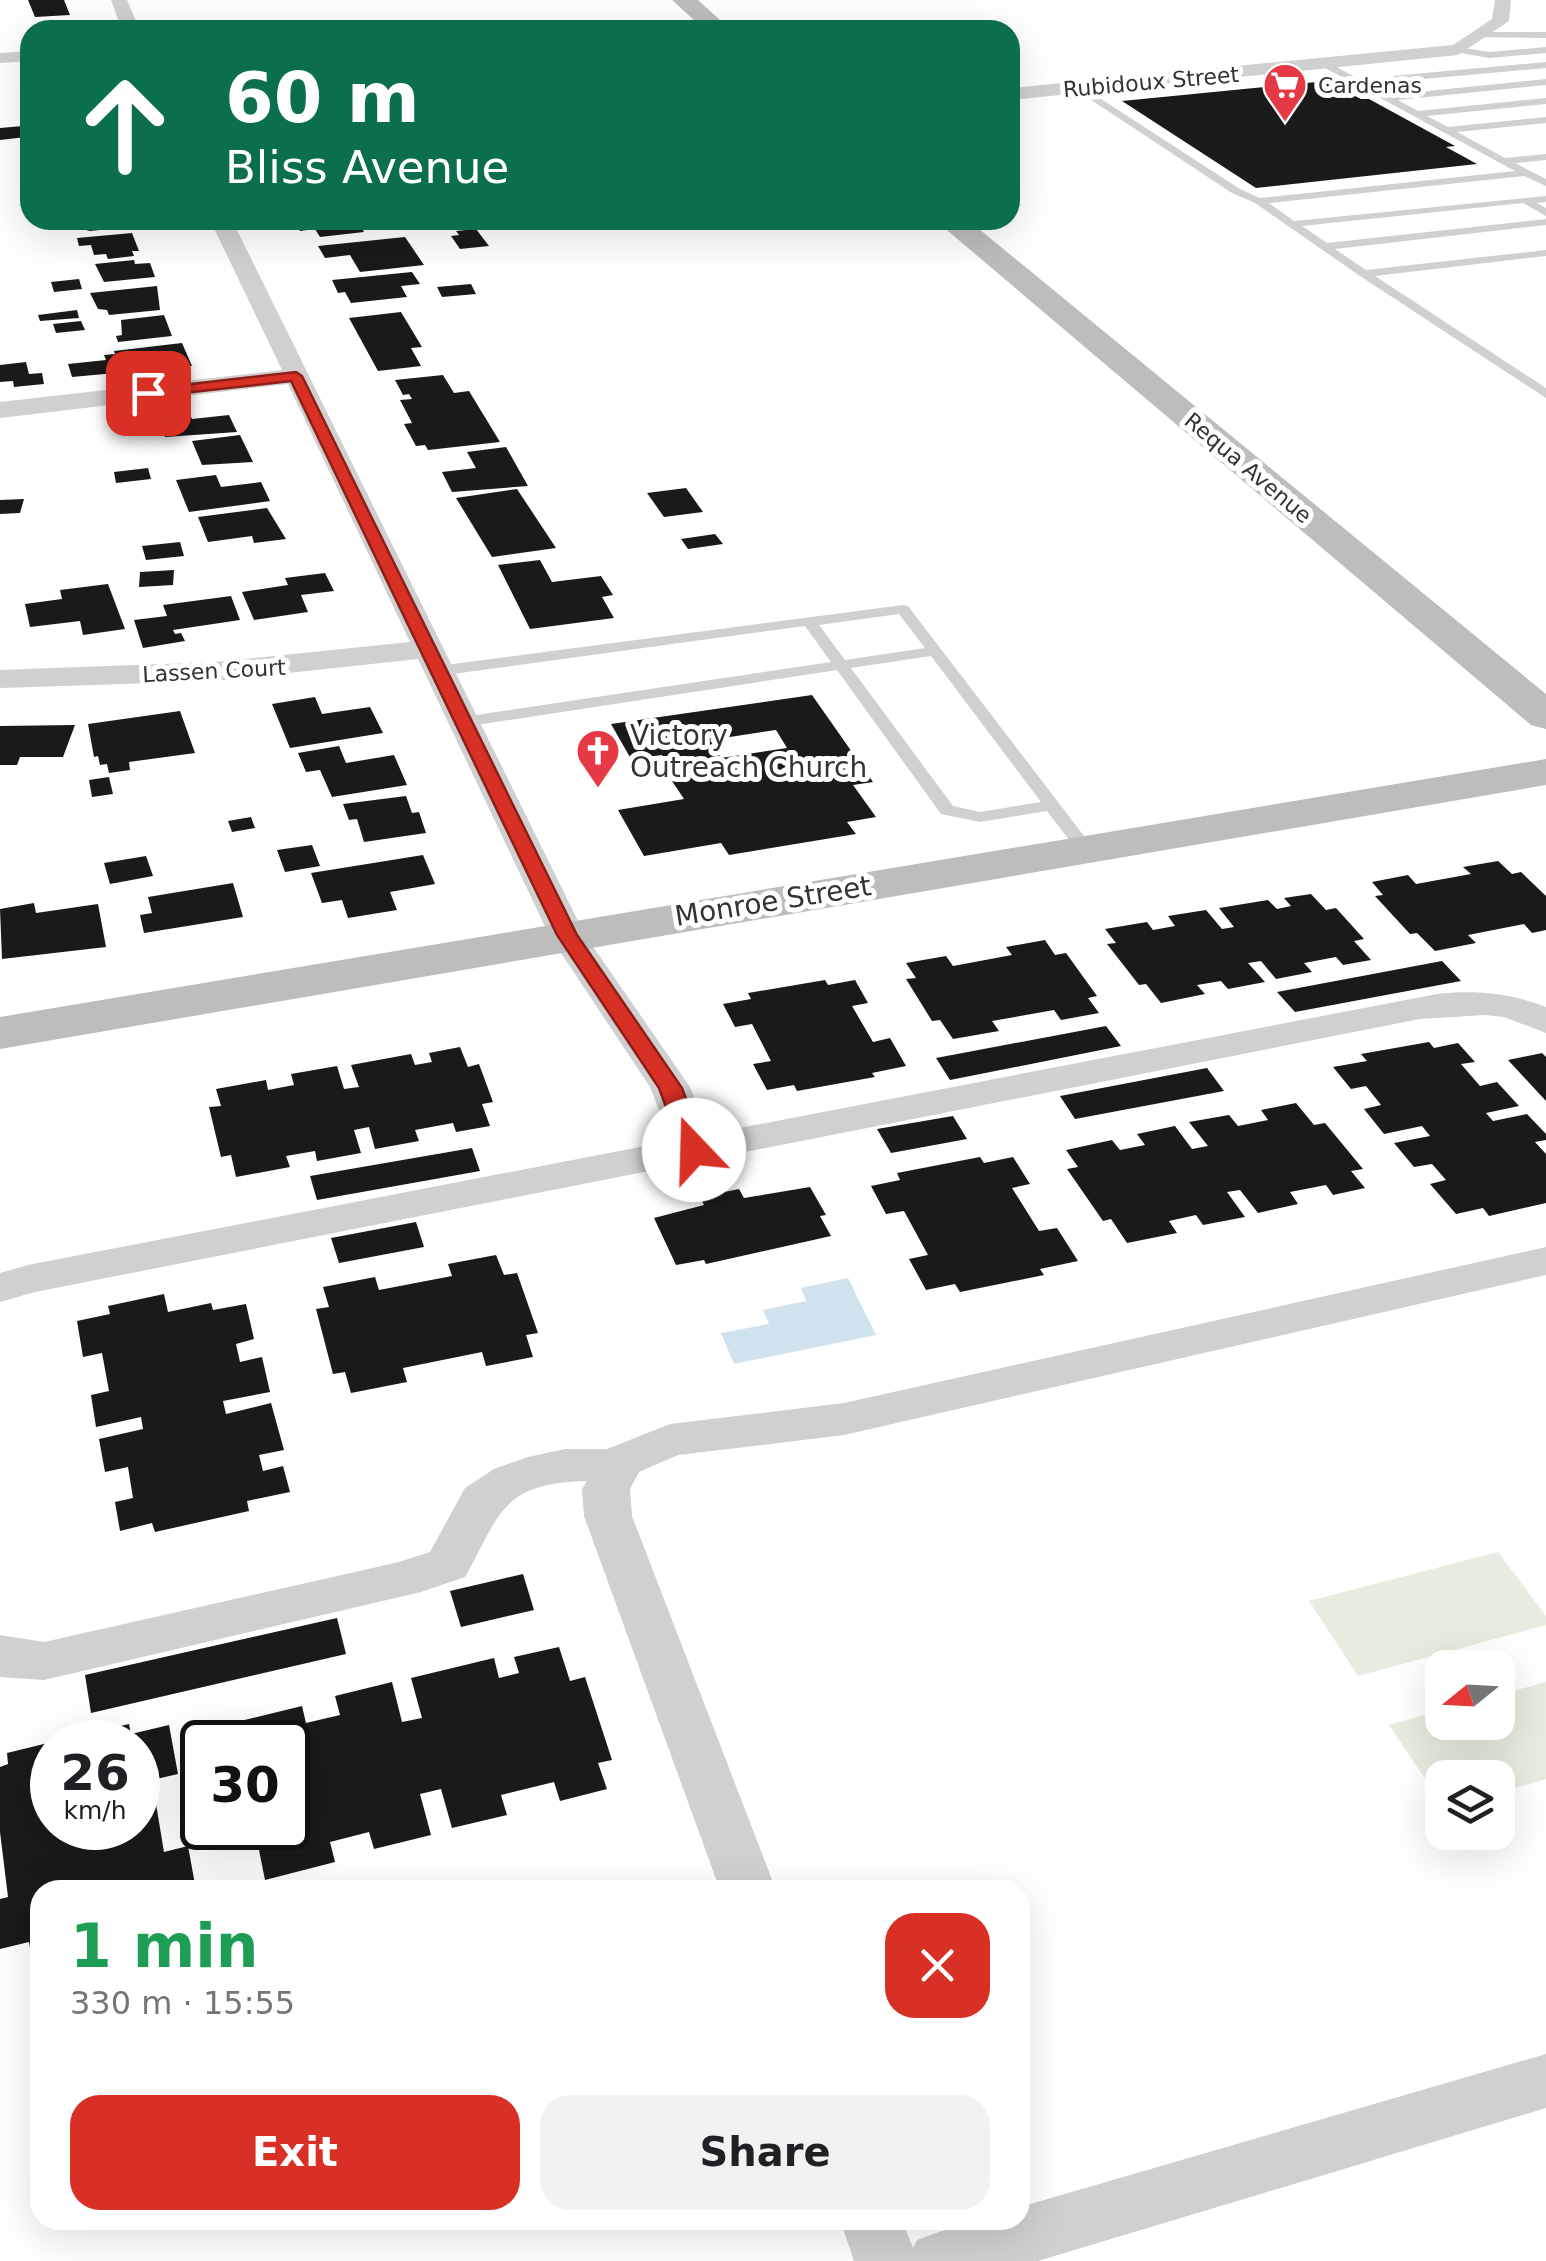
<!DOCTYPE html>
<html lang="en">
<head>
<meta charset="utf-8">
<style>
	:root { --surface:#fff; --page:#f2f2f2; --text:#202124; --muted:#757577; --accent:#d93025 }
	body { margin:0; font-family:"DejaVu Sans",sans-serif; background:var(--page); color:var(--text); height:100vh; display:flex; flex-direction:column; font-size:38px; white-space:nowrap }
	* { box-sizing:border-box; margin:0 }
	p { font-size:32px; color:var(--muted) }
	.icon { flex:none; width:55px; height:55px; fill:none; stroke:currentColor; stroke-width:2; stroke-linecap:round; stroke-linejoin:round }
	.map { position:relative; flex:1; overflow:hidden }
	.side { position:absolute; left:30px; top:1880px; width:1000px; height:350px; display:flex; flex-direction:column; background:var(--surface); border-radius:30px; box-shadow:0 10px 40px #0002 }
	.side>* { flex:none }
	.guide { position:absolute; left:20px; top:20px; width:1000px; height:210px; border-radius:30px; box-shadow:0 10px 40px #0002; background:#0b6e4f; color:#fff; overflow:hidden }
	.needle { width:65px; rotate:252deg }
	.fabs { position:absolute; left:1425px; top:1650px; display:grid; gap:20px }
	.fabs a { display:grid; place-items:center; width:90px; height:90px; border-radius:20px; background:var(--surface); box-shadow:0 10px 40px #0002; font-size:50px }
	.speed { position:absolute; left:30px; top:1720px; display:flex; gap:20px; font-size:50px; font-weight:700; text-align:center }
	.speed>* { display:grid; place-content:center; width:130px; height:130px; border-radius:50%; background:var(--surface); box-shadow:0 10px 40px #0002; line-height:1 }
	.speed small { font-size:25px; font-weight:400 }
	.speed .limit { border:5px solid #111; border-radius:15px; background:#fff; color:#111 }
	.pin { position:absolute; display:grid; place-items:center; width:85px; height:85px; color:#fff; margin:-42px; border-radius:20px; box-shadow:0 5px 15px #0006 }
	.me { position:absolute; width:110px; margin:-55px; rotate:339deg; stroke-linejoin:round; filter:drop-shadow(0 0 8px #0008) }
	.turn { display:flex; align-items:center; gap:35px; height:210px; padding:0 40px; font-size:45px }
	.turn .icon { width:130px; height:130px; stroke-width:2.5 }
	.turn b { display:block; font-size:70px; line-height:85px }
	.round { display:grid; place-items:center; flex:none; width:105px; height:105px; border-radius:30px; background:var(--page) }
	.headline { display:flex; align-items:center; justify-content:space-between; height:170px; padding:0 40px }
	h1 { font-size:60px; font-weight:700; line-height:75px; color:#1e9e55 }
	.button { display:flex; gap:20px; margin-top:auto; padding:20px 40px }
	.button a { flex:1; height:115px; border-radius:30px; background:var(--accent); color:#fff; font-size:40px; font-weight:700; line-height:115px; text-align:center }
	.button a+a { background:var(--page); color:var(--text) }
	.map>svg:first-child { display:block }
	.green { fill:#e6ecdf }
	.water { fill:#cfe2ee }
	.building { fill:#1a1a1a; fill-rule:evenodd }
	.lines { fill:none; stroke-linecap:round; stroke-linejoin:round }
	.lane { fill:#d0d0d0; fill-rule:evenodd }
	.street { fill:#d0d0d0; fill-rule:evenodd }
	.secondary { fill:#bdbdbd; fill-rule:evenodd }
	.route { fill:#d93025; stroke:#8d1f18; stroke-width:2.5 }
	.labels { text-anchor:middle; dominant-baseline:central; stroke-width:10; stroke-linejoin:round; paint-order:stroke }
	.far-street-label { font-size:22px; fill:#333; stroke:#fff }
	.far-poi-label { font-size:22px; fill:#333; stroke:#fff; text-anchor:start }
	.poi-label { font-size:28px; fill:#333; stroke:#fff; text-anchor:start }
	.street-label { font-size:28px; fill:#333; stroke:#fff }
</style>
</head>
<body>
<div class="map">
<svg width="1546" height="2261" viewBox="0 0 1546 2261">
	<rect width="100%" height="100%" fill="#fff"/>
	<g class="green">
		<path d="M1498,1552L1546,1616V1625L1358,1676L1309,1601Z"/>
		<path d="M1546,1682V1779L1498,1793V1778H1442V1804L1389,1725L1442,1710V1722H1498V1695Z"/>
	</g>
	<path class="water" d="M848,1278L876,1335L734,1364L721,1333L769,1324L763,1310L806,1301L801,1288Z"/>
	<g class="building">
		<path d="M28,0H64L70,15L35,17Z"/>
		<path d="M242,21L246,28L236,30H207L204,24Z"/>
		<path d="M1327,81L1361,99H1369L1455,146L1446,147L1477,164L1256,188L1122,101Z"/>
		<path d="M23,126L26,137L0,140V128Z"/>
		<path d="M86,220H135L137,226L90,231L86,230Z"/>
		<path d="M295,220H357L364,232L320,237L315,229L300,231Z"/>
		<path d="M476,229L489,246L460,249L451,236L459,235L456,231Z"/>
		<path d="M132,233L139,251H132L134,256L108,259L106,254L94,255L91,245L79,246L77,238Z"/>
		<path d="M405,237L424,265L360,272L350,255L325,258L318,246Z"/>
		<path d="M134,260L135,264L150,263L155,277L104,282L95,264Z"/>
		<path d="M412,272L420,284L401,286L407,297L351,303L345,292L338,293L332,280Z"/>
		<path d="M79,279L82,289L54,292L51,282Z"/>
		<path d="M471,284L476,294L442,297L437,287Z"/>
		<path d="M157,286L160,310L109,315L107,310L98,309L90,293Z"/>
		<path d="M77,310L79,318L40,321L38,315Z"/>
		<path d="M401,312L422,347L411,348L421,366L378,371L349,318Z"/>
		<path d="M164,315L172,336L118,342L116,336L122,335L121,320Z"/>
		<path d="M81,321L85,330L56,333L53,324Z"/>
		<path d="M182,343L192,366L72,377L68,364L106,360L104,355L115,354L114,351Z"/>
		<path d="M26,362L29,374L42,373L44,384L14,387L13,381L0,382V365Z"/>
		<path d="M443,375L454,393L469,391L500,442L428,450L425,445L416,446L404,424L412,423L400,400L412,399L409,394L403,395L395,380Z"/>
		<path d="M188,410L192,419L229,415L237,432L165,437L156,414Z"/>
		<path d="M240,435L253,462L202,465L192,441Z"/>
		<path d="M506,447L528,486L452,492L442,472L476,468L467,452Z"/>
		<path d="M148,468L151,479L116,483L114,472Z"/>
		<path d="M216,475L221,487L261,482L270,501L189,512L176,480Z"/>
		<path d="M686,488L703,512L664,517L647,493Z"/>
		<path d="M517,489L556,548L492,557L456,498Z"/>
		<path d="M24,499L20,513L0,514V500Z"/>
		<path d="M267,508L286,539L254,543L252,536L208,542L198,517Z"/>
		<path d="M715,534L723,544L688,549L681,539Z"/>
		<path d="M180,542L184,556L146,560L142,546Z"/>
		<path d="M540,560L552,582L601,576L613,595L602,597L614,618L530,629L498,565Z"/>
		<path d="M174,570L173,585L139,587L140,572Z"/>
		<path d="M325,573L334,591L301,595L308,612L254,620L242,592L288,585L285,578Z"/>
		<path d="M108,584L125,629L83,635L80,621L30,627L25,604L62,599L60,590Z"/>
		<path d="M231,596L240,620L173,630L175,634L181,633L185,641L143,648L134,620L167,616L163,605Z"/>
		<path d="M812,695L873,782L853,785L876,817L847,822L856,834L729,855L721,843L644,856L618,810L684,799L666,772L672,771L662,755L631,759L611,724ZM776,730L787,748L721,758L710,740Z"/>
		<path d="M315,697L322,714L370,707L383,733L290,748L272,704Z"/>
		<path d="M180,711L195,753L129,762L130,770L109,773L107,764L100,765L98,756L94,757L88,724Z"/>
		<path d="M75,725L63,757H20L17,765H0V726Z"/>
		<path d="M339,746L346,763L394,755L407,785L332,797L320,770L306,772L298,753Z"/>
		<path d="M109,777L113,794L92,797L89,780Z"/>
		<path d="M406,796L412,813L419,812L426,833L364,842L357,819L349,820L343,804Z"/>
		<path d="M251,817L255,828L232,832L228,821Z"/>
		<path d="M312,845L320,866L285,872L277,850Z"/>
		<path d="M423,855L435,884L390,892L397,910L348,918L342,900L322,903L311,873Z"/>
		<path d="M146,856L153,876L110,884L104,863Z"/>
		<path d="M1498,861L1512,874L1521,872L1546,896V930L1532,933L1524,924L1468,935L1476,943L1435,951L1417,933L1410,934L1375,896L1383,895L1372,882L1408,875L1416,884L1471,874L1463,867Z"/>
		<path d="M233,883L243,917L144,933L140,915L152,913L148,897Z"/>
		<path d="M1311,894L1326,910L1336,908L1364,939L1354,941L1371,960L1343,965L1336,957L1304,963L1312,972L1276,979L1261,961L1248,963L1265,982L1228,989L1221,981L1197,985L1205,994L1161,1003L1146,984L1139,985L1107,944L1116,943L1105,929L1147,922L1153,930L1175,926L1168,916L1206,910L1222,929L1234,927L1219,908L1268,900L1277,909L1291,906L1284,898Z"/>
		<path d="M34,903L36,913L98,904L106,947L2,959L0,909Z"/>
		<path d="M1045,940L1055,955L1066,953L1097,996L1088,998L1099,1013L1061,1020L1054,1010L992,1021L999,1031L953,1039L940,1020L932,1021L906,979L916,978L906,963L946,956L953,966L1012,955L1006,947Z"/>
		<path d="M1442,961L1461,981L1295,1012L1277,992Z"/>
		<path d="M825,980L828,985L855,980L868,1003L852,1006L873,1042L890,1038L906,1066L872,1073L875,1077L797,1091L794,1085L767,1090L753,1064L771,1061L752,1024L735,1027L723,1004L751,999L748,993Z"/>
		<path d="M1106,1026L1121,1046L950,1080L936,1058Z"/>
		<path d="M1429,1042L1434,1048L1458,1043L1475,1062L1461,1064L1480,1086L1497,1082L1519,1106L1486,1113L1493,1121L1527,1114L1546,1134V1140L1535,1142L1546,1154V1203L1489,1216L1483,1208L1456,1214L1430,1184L1446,1180L1432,1164L1414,1167L1394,1143L1430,1136L1422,1126L1384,1134L1364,1109L1381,1105L1366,1086L1351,1089L1333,1067L1367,1061L1361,1054Z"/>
		<path d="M460,1047L468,1067L479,1064L493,1102L482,1104L490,1126L456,1132L453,1123L415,1130L419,1141L375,1149L369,1127L354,1130L361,1153L317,1161L315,1151L286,1156L290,1167L236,1177L231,1155L221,1157L209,1107L221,1106L216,1089L266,1080L268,1090L294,1085L291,1074L337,1066L344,1089L359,1087L351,1065L411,1054L415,1065L432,1062L429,1053Z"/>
		<path d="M1542,1053L1546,1057V1101L1508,1060Z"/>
		<path d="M1207,1068L1224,1091L1075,1119L1060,1096Z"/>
		<path d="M1296,1103L1314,1125L1325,1123L1363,1169L1351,1171L1365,1188L1333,1195L1326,1185L1290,1192L1298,1204L1258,1213L1240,1190L1227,1192L1245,1217L1203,1225L1196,1215L1169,1221L1177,1233L1127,1243L1111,1219L1103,1221L1067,1169L1078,1167L1066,1150L1112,1140L1120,1150L1145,1145L1137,1134L1175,1126L1192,1149L1208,1146L1189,1122L1229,1115L1238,1126L1268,1120L1261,1110Z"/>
		<path d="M953,1116L967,1139L891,1153L877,1129Z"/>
		<path d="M472,1148L480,1171L317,1200L310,1176Z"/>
		<path d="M980,1157L984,1163L1013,1157L1030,1184L1012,1188L1039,1231L1057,1228L1078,1261L1040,1269L1044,1275L960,1292L955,1284L926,1290L909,1259L928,1255L904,1211L886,1214L871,1186L900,1180L897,1173Z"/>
		<path d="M810,1187L826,1215L820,1216L831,1236L706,1264L704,1260L676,1265L654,1218L704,1205L700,1197L739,1189L744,1198Z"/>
		<path d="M416,1222L424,1247L339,1263L331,1238Z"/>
		<path d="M496,1255L504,1275L517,1273L538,1333L526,1335L533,1357L486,1366L482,1352L403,1368L407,1382L351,1393L345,1372L333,1374L316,1309L329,1307L323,1287L375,1277L379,1290L452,1276L448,1264Z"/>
		<path d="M164,1294L168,1312L211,1303L213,1310L246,1304L254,1339L236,1344L240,1362L262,1357L270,1392L223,1401L226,1414L271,1403L284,1450L259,1455L263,1471L283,1466L290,1492L247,1501L249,1511L155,1532L152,1523L120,1531L115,1502L133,1498L128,1467L105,1472L99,1439L143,1429L141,1417L96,1427L91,1395L109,1391L102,1353L83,1357L77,1321L110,1314L108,1306Z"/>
		<path d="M523,1574L534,1610L461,1627L450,1591Z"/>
		<path d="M337,1618L346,1654L91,1713L85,1675Z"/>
		<path d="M559,1647L570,1681L585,1677L612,1760L598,1763L607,1789L560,1801L554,1782L501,1795L507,1815L452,1828L441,1789L420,1794L431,1835L374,1849L369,1832L330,1842L335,1862L265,1880L258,1845L244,1849L241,1828H288V1742H239L236,1722L302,1706L306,1723L340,1715L335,1696L392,1682L402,1722L422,1718L411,1678L494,1658L499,1678L519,1673L514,1657Z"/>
		<path d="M129,1724L131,1734L169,1725L178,1774L152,1780L164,1852L188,1846L196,1890H40V1952L31,1954L29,1942L0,1949V1899L8,1897L0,1832V1767L8,1764L7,1753L52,1742V1828H138V1742L57,1741Z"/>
	</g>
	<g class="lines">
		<g class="lane">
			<path d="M1475,32H1546V38L1472,37Z"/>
			<path d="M1458,47L1489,52L1546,47V53L1489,58L1455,52Z"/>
			<path d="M1546,62V68L1368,84L1389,95L1546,79V85L1398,100L1418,111L1546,98V104L1427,116L1448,127L1546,117V123L1457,132L1505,158L1546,154V160L1515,163L1546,179V186L1524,176L1269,203L1294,221L1546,196V202L1537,203L1546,208V216L1523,203L1302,226L1327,243L1546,219V225L1335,249L1366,270L1546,250V256L1375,276L1546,388V398L1360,276L1255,203L1232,193L1073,88L1081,86L1240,189L1260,198L1515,171L1325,68V64H1331L1359,79Z"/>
			<path d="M903,605L908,606L1094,849L1091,853H1079L1047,811L980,822L941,814L837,670L463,727L455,722L463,717L831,662L805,626L438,676L430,671L438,666ZM899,614L925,648L845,660L819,625ZM931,656L1041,802L980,812L953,806L851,668Z"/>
		</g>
		<g class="street">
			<path d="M111,0H127L140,30H122Z"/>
			<path d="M1495,0H1511L1509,21L1458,55L1010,100V88L1453,45L1492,19Z"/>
			<path d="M30,51V61L0,63V53Z"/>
			<path d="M210,220H232L585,935L690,1087L708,1134L1437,994C1475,990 1510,993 1546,1007V1033L1504,1017L1485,1015L1420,1019L35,1292L0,1302V1273L28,1265L671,1141L650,1087L549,935L418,659L215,681L0,688V670L215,662L410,642L288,384L0,418V402L282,370Z"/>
			<path d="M1546,1247V1275L844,1435L678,1455L639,1472L630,1489L632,1516L776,1890H720L584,1516L582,1489L587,1481C501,1483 501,1513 465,1577L421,1592L44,1680L0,1677V1635L44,1642L399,1562L430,1552L465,1488L494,1469L528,1457L565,1449H607L670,1424L844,1403Z"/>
			<path d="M1546,2054V2108L1038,2261H854L840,2220H902L913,2248L917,2240C952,2226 982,2220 1020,2220V2207Z"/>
		</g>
		<g class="secondary">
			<path d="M672,0H698L731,30H705Z"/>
			<path d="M935,220H968L1546,694V729L1531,725Z"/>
			<path d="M1546,759V785L0,1049V1017Z"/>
		</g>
	</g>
	<path class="route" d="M296,372L302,376L577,935L682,1088L705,1150L702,1154L694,1156L682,1150L659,1088L557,935L291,381L148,397L141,393L148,389Z"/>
	<defs>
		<symbol id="supermarket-pin" viewBox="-11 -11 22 30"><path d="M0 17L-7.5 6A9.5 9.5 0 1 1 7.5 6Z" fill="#e63946" stroke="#fff"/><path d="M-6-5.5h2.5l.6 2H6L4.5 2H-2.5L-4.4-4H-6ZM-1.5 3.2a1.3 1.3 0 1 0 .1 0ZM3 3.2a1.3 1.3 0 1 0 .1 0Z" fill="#fff"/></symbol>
		<symbol id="church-pin" viewBox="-11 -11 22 30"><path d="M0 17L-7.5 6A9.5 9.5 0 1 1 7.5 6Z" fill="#e63946" stroke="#fff"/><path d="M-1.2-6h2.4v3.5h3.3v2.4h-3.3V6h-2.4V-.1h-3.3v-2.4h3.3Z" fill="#fff"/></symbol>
	</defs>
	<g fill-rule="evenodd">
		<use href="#supermarket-pin" x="1260" y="60" width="50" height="68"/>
		<use href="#church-pin" x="573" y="726" width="50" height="68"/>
	</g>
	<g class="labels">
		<g class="far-street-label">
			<text transform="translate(1151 82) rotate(-5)">Rubidoux Street</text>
			<text transform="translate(1248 468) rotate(40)">Requa Avenue</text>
			<text transform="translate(214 671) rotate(-3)">Lassen Court</text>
		</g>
		<g class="far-poi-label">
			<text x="1318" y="85">Cardenas</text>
		</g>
		<g class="poi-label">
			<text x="630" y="735">Victory<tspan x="630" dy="32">Outreach Church</tspan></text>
		</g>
		<g class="street-label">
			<text transform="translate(773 901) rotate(-9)">Monroe Street</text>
		</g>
	</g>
</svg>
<div class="fabs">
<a><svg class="needle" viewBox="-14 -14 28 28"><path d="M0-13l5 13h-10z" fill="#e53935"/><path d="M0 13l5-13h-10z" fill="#757577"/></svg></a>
<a><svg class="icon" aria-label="layers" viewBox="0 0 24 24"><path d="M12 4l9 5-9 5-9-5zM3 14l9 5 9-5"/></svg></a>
</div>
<div class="speed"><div>26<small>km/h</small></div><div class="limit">30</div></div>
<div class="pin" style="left:148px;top:393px;background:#d93025"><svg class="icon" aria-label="arrive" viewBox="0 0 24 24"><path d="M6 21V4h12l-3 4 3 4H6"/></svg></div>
<svg class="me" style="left:694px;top:1150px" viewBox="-20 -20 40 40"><circle r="19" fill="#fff"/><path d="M0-13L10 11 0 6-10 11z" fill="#d93025"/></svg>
<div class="guide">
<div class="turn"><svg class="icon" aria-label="ahead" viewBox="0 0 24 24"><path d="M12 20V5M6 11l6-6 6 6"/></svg><div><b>60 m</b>Bliss Avenue</div></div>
</div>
<section class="side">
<div class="headline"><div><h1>1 min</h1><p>330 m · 15:55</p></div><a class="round" style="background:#d93025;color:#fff"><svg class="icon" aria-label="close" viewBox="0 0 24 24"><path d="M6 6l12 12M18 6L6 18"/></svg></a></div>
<div class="button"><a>Exit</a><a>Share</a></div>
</section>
</div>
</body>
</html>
